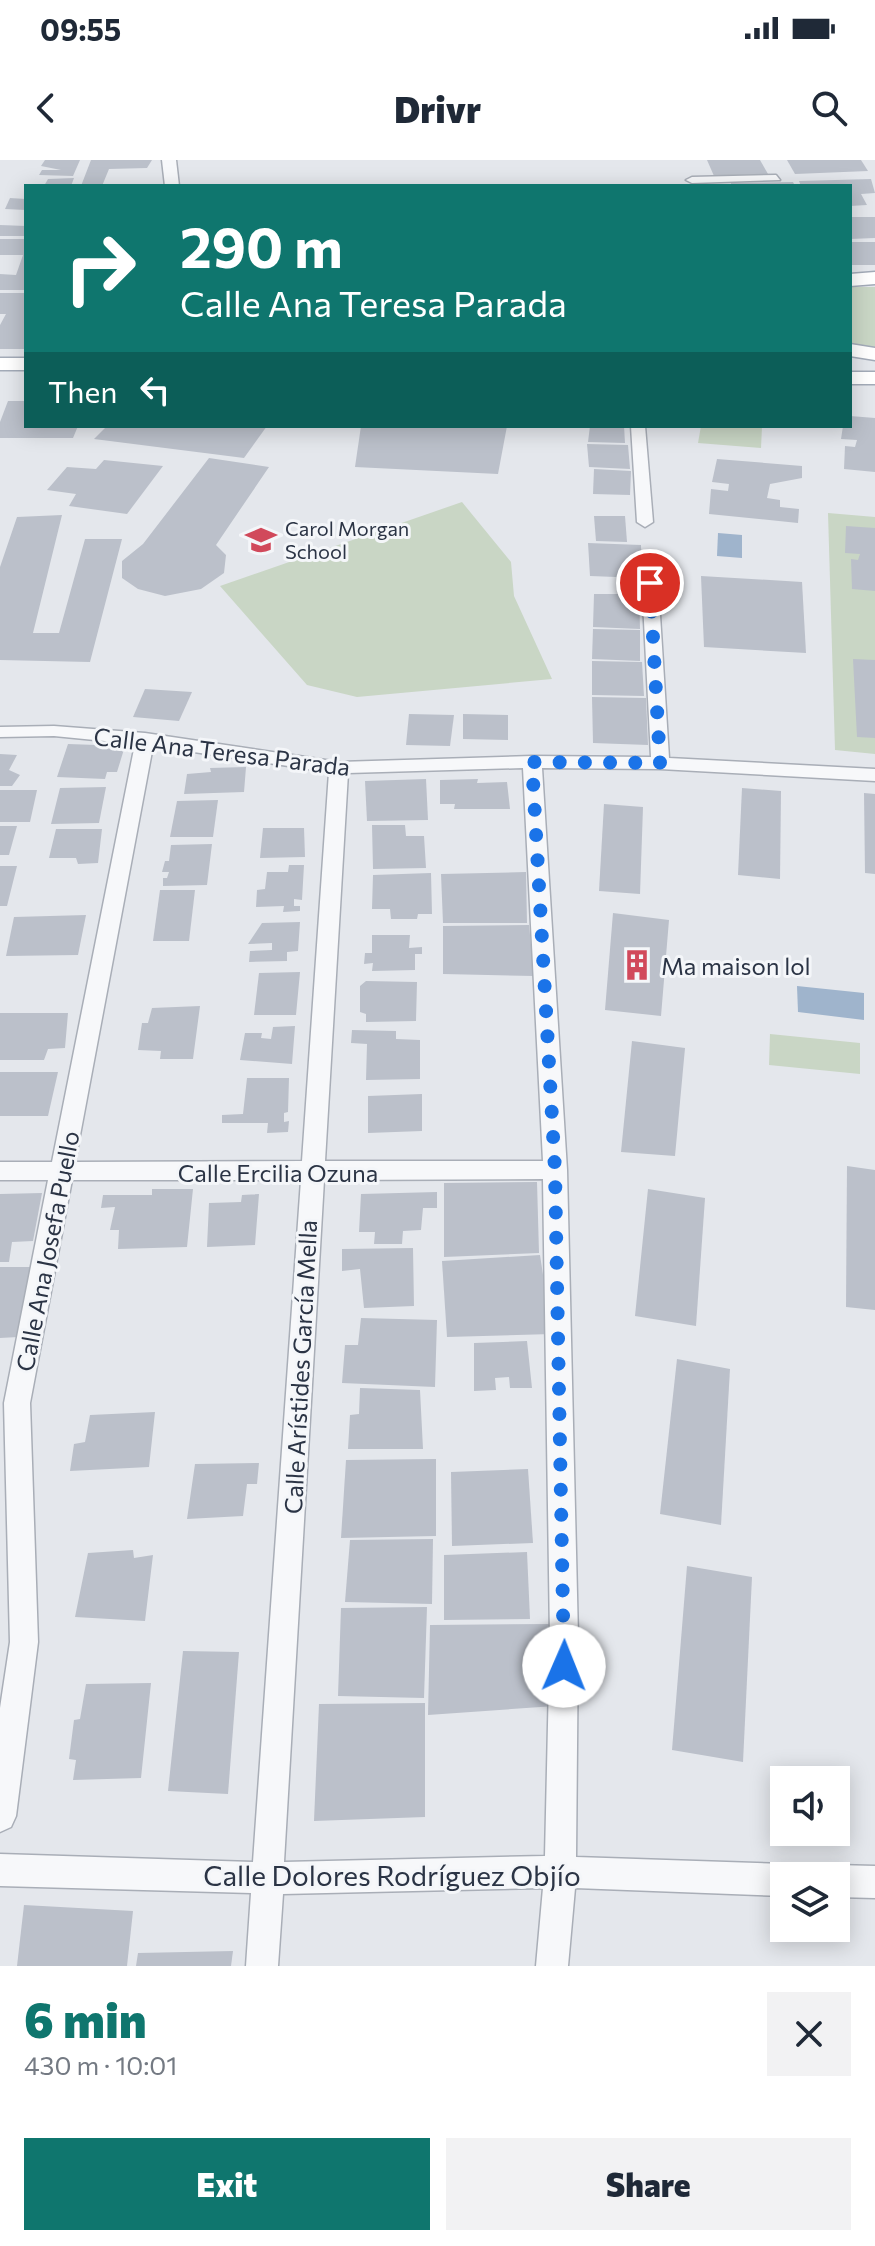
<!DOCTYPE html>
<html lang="en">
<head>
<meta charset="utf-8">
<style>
	:root { --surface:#fff; --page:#f2f2f3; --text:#1f2937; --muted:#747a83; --accent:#0f766e }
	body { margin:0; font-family:Commissioner,sans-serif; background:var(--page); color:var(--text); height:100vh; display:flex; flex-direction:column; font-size:30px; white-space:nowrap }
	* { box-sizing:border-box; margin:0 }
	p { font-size:26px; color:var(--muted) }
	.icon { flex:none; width:44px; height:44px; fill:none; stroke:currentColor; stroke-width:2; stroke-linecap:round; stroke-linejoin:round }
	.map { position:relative; height:1806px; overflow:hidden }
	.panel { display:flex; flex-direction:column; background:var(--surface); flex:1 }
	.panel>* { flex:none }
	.guide { position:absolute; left:24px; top:24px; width:828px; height:244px; border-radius:0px; box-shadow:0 4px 20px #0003; background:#0f766e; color:#fff; overflow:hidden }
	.fabs { position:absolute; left:770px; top:1606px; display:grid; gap:16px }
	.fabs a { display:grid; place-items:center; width:80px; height:80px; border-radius:0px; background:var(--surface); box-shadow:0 4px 20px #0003; font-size:40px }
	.pin { position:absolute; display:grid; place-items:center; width:68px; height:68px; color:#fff; margin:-34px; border:4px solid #fff; border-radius:50%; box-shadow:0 2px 8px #0007 }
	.me { position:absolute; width:88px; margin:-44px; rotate:1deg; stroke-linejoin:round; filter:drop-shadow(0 0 6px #0008) }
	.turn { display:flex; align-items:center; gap:28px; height:168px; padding:0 24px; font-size:36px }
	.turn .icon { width:104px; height:104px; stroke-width:2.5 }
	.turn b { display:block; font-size:56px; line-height:68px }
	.then { display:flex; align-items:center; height:76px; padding:0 24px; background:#0003; gap:16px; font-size:30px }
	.round { display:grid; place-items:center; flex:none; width:84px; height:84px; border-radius:0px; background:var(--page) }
	.summary { display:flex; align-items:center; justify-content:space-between; height:136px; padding:0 24px }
	h1 { font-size:48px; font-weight:800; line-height:60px; color:var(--accent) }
	.button { display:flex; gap:16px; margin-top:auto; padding:16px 24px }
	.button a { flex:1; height:92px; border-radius:0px; background:var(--accent); color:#fff; font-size:32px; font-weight:800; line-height:92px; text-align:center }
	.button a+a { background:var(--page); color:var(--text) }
	.status { display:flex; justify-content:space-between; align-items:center; height:56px; padding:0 40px; background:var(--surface); direction:ltr }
	.status svg { height:22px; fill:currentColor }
	header { display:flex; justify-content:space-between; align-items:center; height:104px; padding:0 24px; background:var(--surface); font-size:36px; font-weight:800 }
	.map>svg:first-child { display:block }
	.green { fill:#c9d6c5 }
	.water { fill:#9fb4cc }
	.building { fill:#bbc0ca }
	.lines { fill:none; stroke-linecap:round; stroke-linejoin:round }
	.minor-casing { stroke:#a9aeb7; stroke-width:3 }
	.tertiary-casing { stroke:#a9aeb7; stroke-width:3 }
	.primary-casing { stroke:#a3abb8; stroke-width:3 }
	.minor { fill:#f7f8fa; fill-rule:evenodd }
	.tertiary { fill:#f7f8fa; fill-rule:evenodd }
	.primary { fill:#fff; fill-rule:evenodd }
	.route { stroke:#1a73e8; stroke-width:14; stroke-dasharray:0 25.2 }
	.labels { text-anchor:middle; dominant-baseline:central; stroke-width:6; stroke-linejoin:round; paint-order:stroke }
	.far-poi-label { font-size:20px; fill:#2b3445; stroke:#f4f6f9; text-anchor:start }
	.street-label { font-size:24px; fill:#2b3445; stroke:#f4f6f9 }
	.poi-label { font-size:24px; fill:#2b3445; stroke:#f4f6f9; text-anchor:start }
	.near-street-label { font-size:28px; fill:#2b3445; stroke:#f4f6f9 }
</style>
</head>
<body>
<div class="status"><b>09:55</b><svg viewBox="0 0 49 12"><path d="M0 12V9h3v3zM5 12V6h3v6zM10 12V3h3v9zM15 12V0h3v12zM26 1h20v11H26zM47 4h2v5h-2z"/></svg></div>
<header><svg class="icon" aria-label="back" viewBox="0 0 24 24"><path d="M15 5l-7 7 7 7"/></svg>Drivr<svg class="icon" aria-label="search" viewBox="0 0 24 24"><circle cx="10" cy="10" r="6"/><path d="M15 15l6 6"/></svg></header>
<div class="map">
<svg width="875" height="1806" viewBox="0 0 875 1806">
	<rect width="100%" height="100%" fill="#e4e7ec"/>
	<g class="green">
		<path d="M850,127H875V189L850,185Z"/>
		<path d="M701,266L762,267L761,288L698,283Z"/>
		<path d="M462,342L511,402L514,436L552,519L357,537L307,525L220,426Z"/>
		<path d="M828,353L875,357V594L835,590Z"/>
		<path d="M770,874L860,883V914L769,905Z"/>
	</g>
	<g class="water">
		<path d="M718,373L742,375V398L717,396Z"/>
		<path d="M797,826L864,833V860L798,852Z"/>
	</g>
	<g class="building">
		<path d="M45,0H80L73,16L39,15L42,10H61L41,6Z"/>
		<path d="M91,0H152L147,8L109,9L102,26H81Z"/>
		<path d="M707,0H760L768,14L714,16Z"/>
		<path d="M787,0H861L868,11L795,14Z"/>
		<path d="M74,18L71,26H44L48,19Z"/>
		<path d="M871,19L875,33L861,34L867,45L850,46V26H801L799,21Z"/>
		<path d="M793,22L795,26H731V23Z"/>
		<path d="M10,38L26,39V50L5,49Z"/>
		<path d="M850,57H875V78L850,79Z"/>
		<path d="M0,65L26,66V76H0Z"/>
		<path d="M0,79H26V130H0V114L16,115L23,95H0Z"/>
		<rect x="850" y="82" width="25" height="23"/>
		<path d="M0,133H26V189H0V165L6,154H0Z"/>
		<path d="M8,241H26V266H78L73,278H0V262Z"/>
		<path d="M850,256L875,258V312L844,309L845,286L855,287L857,280L841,279L843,266H850Z"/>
		<path d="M107,266H267L244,298L94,279Z"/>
		<path d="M361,266H507L498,314L355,307Z"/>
		<path d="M590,266H624L625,283L588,282Z"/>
		<path d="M587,284L628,285L630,309L589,307Z"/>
		<path d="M209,298L269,307L216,385L226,395L224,413L201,429L165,436L138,429L122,418V401L143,384Z"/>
		<path d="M717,299L802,306V318L770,324L767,338L780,340V347L799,349L798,363L709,354L711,329L728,331L729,324L712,322Z"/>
		<path d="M104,300L163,306L127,354L69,346L76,334L47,330L67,307L96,309Z"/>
		<path d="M594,309L631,311L630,335L593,334Z"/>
		<path d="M62,355L33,473H59L85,379H122L90,502L0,500V407L17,357Z"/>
		<path d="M594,356H625L627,382L596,381Z"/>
		<path d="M846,366L875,368V431L852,429L851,399L858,400L860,394L845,393Z"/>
		<path d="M588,383L641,385L642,418L590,416Z"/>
		<path d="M701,416L802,422L806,493L704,487Z"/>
		<path d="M594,434H639L640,469L593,467Z"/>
		<path d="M593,469L640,470V501L592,499Z"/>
		<path d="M853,499L875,500V578L857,577Z"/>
		<path d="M592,501L642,502L644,536L592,535Z"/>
		<path d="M145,529L192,532L179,561L133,557Z"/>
		<path d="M592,537L646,538L648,585L593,583Z"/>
		<path d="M409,554L454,555L450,586L406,585Z"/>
		<path d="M463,554L508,555V580L463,579Z"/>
		<path d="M68,584L125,586L117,612H107L105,619L57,617Z"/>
		<path d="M0,594L17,595L9,610L20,615L12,626H0Z"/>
		<path d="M246,607L244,632L184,634L187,614L211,612L210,608Z"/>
		<path d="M426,619L428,660L367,661L365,621Z"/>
		<path d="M478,619L477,623L507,622L510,649H454L455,644H440V620Z"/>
		<path d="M106,627L99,663L51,664L60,628Z"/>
		<path d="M742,628L781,631L780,719L738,715Z"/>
		<path d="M0,630H37L30,662H0Z"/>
		<path d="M864,633L875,634V714L865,713Z"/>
		<path d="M218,640L213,677H170L177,641Z"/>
		<path d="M604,644L643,647L640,734L599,731Z"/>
		<path d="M372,665H405L406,676H424L426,708L373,709Z"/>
		<path d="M0,666H17L9,695H0Z"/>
		<path d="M263,668H304L305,697L260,698Z"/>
		<path d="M56,669H102L98,703L78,704L76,698H49Z"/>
		<path d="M212,684L207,725L163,726V718H167L169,712H162L165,701H169L171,685Z"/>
		<path d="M289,705H304L302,740L294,739V746H300V751L283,752L284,746L256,747L257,730L265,729L267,712H288Z"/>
		<path d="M0,706H17L7,746H0Z"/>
		<path d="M526,712L527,763H443L441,714Z"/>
		<path d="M431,713L432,754H418L417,759H391L390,749H372L373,715Z"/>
		<path d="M160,730H195L189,781H153Z"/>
		<path d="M613,753L669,760L661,856L605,850Z"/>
		<path d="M86,755L78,795L6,796L14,757Z"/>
		<path d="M300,762L298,791L287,792V801L249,802L250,791L272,790V783L248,784L262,763Z"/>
		<path d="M529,765L534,816L443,814V766Z"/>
		<path d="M372,775H410L409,788L422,787V794H415V810L372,811L373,803L364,804L365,793H372Z"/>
		<path d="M300,812L296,855H254L259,813Z"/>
		<path d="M366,821L417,822L416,861L366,862V854L360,852V826Z"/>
		<path d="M200,846L193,899H160L161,891L138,890L142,863H148L152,848Z"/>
		<path d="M0,853H68L65,888L48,889L44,900H0Z"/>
		<path d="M295,866L292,904L240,900L245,873H262L261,878L271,879L273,867Z"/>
		<path d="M352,870L396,871V879L420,880V919L366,920L367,884L351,883Z"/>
		<path d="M632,881L685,888L675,996L621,992Z"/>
		<path d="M0,912H58L48,956H0Z"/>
		<path d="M247,918H289L288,952L284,953V962L289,961L288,972L267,973L268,963H222V955L243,954Z"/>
		<path d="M422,934V971L368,973V936Z"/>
		<path d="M847,1006L875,1010V1150L846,1147Z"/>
		<path d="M537,1022L539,1093L444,1097V1023Z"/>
		<path d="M152,1029H193L187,1087L118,1089L119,1070H110L115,1047L101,1048L103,1035H152Z"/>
		<path d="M648,1029L705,1038L696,1166L635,1156Z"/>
		<path d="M437,1032V1048H423L421,1070L403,1071L402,1084H374L375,1072H359L361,1034Z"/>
		<path d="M42,1033L33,1081L12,1082L9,1102H0V1034Z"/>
		<path d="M259,1034L255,1085L207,1087L209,1043L241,1042L242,1035Z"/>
		<path d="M413,1088L414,1146L364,1148L360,1109L342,1111V1089Z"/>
		<path d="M540,1095L552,1174L447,1177L442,1101Z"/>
		<path d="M0,1107H31L18,1177L0,1178Z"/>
		<path d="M361,1158L437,1160L435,1227L342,1223L345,1185H358Z"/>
		<path d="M527,1181L532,1228H510L509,1217L495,1218L496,1230L474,1231V1183Z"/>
		<path d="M677,1199L730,1209L721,1365L660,1354Z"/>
		<path d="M360,1228L420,1230L423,1289H348L350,1255L359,1254Z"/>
		<path d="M155,1252L149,1307L70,1311L74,1284L85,1282L90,1255Z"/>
		<path d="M436,1299V1376L341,1378L346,1300Z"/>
		<path d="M259,1303L257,1324H247L243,1356L187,1359L195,1304Z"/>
		<path d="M528,1309L533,1383L452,1386L451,1312Z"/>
		<path d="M433,1379L432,1444L345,1442L350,1380Z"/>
		<path d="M133,1390L134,1398L153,1395L145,1461L75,1457L88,1393Z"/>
		<path d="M527,1392L530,1459L444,1460V1395Z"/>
		<path d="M687,1406L752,1417L743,1602L672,1590Z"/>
		<path d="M427,1447L424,1538L338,1536L341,1448Z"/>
		<path d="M552,1464L555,1546L428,1555L430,1465Z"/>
		<path d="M183,1491L239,1492L228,1634L168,1631Z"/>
		<path d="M151,1523L141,1618L73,1620L76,1600L69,1599L74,1560L80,1559L86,1524Z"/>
		<path d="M425,1543V1657L314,1661L319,1544Z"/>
		<path d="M24,1745L133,1751L127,1806H17Z"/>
		<path d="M233,1791L231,1806H136L138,1793Z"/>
	</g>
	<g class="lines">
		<defs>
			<g id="minor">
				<path d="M776,15L780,20L692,23L686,20L692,17Z"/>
				<path d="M631,266H645L653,362L645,367L637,362Z"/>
				<path d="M650,418L658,423L669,598L875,609V621L660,609L542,608L567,1010L578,1477L576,1697L784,1704L795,1709L798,1716H784V1736L575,1728L568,1806H536L543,1728L283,1734L278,1806H246L251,1733L0,1726V1694L253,1702L301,1020H72L30,1243L38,1482L16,1656L11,1667L0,1672V1548L10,1482L4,1243L48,1020H0V1002H52L135,584L54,576L0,577V567L54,566L145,573L339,602L532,596L651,597L642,423ZM153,586L329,612L302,1001L75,1002ZM523,608L543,1001H325L348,613ZM543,1019L550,1477L545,1696L284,1702L324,1020Z"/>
				<path d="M836,1705L875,1706V1738L836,1737V1716H822L825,1710Z"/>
			</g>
			<path id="tertiary" d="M162,0H176L179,26H165Z"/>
			<g id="primary">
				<path d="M875,112V124L850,126V114Z"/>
				<path d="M850,184L875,188V200L850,196Z"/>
				<rect x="0" y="198" width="26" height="12"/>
				<rect x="850" y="212" width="25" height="12"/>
			</g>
		</defs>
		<use href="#minor" class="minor-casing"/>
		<use href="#tertiary" class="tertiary-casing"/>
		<use href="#primary" class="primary-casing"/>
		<use href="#minor" class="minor"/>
		<use href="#tertiary" class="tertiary"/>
		<use href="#primary" class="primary"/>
	</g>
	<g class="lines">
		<path class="route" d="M564,1506L555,1010L532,602L660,603L650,423"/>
	</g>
	<defs>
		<symbol id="school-bare" viewBox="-9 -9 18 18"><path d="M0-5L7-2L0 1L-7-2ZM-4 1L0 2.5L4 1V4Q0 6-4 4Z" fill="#d1495b" stroke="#f4f6f9" stroke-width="2.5" paint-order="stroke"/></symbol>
		<symbol id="building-bare" viewBox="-9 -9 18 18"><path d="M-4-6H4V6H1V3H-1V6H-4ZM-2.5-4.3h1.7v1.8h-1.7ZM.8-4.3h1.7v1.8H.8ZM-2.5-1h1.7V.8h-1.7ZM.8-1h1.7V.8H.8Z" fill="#d1495b" stroke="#f4f6f9" stroke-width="2.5" paint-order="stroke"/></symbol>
	</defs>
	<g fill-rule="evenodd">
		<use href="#school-bare" x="239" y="358" width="44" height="44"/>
		<use href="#building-bare" x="615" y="783" width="44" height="44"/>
	</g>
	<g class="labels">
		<g class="far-poi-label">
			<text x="285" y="368">Carol Morgan<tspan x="285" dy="23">School</tspan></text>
		</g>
		<g class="street-label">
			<text transform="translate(222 591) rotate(7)">Calle Ana Teresa Parada</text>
			<text x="278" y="1012">Calle Ercilia Ozuna</text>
			<text transform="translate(47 1091) rotate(-79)">Calle Ana Josefa Puello</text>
			<text transform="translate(300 1207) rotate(-87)">Calle Arístides García Mella</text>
		</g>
		<g class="poi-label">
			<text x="661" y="805">Ma maison lol</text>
		</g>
		<g class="near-street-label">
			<text x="392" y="1715">Calle Dolores Rodríguez Objío</text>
		</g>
	</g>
</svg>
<div class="fabs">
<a><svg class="icon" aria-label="sound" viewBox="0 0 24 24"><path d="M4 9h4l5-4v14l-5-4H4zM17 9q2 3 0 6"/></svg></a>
<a><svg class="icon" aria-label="layers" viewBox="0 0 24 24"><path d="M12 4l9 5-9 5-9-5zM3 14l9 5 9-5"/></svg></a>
</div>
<div class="pin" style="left:650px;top:423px;background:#d93025"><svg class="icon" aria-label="arrive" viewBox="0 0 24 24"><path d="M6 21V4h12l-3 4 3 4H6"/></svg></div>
<svg class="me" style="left:564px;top:1506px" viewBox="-20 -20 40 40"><circle r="19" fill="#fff"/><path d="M0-13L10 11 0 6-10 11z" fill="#1a73e8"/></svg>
<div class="guide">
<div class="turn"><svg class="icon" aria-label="right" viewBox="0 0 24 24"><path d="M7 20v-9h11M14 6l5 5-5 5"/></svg><div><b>290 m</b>Calle Ana Teresa Parada</div></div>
<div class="then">Then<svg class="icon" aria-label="left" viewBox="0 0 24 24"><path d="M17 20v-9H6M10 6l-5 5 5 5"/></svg></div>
</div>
</div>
<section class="panel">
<div class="summary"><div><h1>6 min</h1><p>430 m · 10:01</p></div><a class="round"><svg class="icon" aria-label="close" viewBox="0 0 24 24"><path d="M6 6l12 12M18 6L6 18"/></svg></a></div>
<div class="button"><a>Exit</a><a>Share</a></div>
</section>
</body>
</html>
